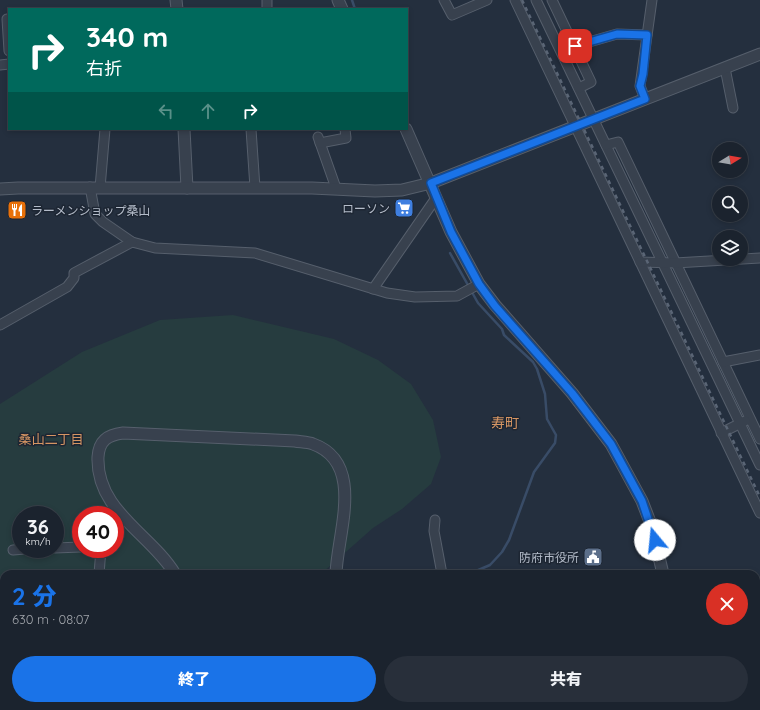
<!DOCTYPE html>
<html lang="ja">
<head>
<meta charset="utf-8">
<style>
	:root { --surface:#1b232e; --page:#282f3a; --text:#f1f3f6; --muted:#a0a4aa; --line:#39404a; --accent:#1a73e8 }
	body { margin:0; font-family:Quicksand,"Noto Sans JP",sans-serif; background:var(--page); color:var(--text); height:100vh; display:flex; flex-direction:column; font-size:15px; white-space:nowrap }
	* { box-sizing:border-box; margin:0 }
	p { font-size:13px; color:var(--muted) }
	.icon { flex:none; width:22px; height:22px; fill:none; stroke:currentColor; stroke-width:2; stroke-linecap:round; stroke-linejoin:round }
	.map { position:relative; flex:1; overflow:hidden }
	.drawer { position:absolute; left:0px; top:570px; width:760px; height:140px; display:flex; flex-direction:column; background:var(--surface); border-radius:12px 12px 0 0; box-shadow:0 2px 6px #0003,0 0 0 1px var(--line) }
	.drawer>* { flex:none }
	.hud { position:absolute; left:8px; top:8px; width:400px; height:122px; border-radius:0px; box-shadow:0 2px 6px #0003,0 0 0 1px var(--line); background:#00695c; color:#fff; overflow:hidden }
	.needle { width:26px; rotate:79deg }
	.tools { position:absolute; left:712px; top:142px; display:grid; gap:8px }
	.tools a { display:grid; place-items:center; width:36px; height:36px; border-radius:50%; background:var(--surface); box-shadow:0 2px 6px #0003,0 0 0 1px var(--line); font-size:20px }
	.speed { position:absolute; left:12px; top:506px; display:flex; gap:8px; font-size:20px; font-weight:700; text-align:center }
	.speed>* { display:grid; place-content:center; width:52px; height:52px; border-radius:50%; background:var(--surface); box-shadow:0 2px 6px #0003,0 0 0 1px var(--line); line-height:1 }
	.speed small { font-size:10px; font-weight:400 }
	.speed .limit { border:6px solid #d22; background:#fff; color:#111 }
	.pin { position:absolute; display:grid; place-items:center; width:34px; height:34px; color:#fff; margin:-17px; border-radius:8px; box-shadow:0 2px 6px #0006 }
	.me { position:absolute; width:44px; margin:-22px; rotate:343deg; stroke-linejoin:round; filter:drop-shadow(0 0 3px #0008) }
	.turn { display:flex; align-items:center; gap:14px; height:84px; padding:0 12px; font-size:18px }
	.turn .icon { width:52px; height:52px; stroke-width:2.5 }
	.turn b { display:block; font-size:28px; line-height:34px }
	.lanes { display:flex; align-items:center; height:38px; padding:0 12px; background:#0003; justify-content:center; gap:20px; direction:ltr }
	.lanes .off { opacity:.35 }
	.round { display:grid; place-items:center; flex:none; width:42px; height:42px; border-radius:21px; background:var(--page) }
	.summary { display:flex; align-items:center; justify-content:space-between; height:68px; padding:0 12px }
	h1 { font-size:24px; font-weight:800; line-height:30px; color:var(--accent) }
	.cta { display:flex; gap:8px; margin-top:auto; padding:8px 12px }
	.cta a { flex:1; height:46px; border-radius:24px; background:var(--accent); color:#fff; font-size:16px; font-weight:800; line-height:46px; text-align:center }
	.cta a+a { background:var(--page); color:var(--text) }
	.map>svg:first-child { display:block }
	.green { fill:#263c3f; fill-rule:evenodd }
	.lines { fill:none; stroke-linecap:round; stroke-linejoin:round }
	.stream { stroke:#394c67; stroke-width:2.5 }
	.minor-casing { stroke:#565f6c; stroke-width:11 }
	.tertiary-casing { stroke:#565f6c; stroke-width:13 }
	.secondary-casing { stroke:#565f6c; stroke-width:15 }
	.minor { stroke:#38414e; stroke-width:9 }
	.tertiary { stroke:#38414e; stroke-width:11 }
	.secondary { stroke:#465061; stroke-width:13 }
	.rail { stroke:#5a6575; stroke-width:2.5; stroke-dasharray:4 4; stroke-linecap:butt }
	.route-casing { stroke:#114b97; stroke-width:10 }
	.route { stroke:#1a73e8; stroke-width:7 }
	.labels { text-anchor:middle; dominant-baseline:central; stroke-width:3; stroke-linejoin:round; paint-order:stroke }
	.poi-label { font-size:12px; fill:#b4bcc9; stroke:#1d2633; text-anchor:end }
	.neighbourhood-label { font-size:13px; fill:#d59563; stroke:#1d2633 }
	.quarter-label { font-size:14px; fill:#d59563; stroke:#1d2633 }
</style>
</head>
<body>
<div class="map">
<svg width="760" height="710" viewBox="0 0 760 710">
	<rect width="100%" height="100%" fill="#242f3e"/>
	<g class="green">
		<path d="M233,315L334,339L378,360L411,384L433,420L441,457L431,484L402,509L373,528L321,574H4V607L0,606V404L82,352L160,320ZM21,515H55V549H21ZM81,515H115V549H81Z"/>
		<path d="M8,706H295L294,710H0V708Z"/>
	</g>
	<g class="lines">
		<g class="stream">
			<path d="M352,0L355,9"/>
			<path d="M450,253L478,303L502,329L504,335L533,362L537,369L545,394L547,419L556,435L555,443L534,472L509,540L502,552L490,565L469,574"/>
			<path d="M401,706V710"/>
		</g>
		<defs>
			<g id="minor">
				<path d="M267,0V9"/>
				<path d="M444,0L452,15L487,0"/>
				<path d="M515,0L760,513"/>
				<path d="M536,0L760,465"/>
				<path d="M552,0L591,82L579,88"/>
				<path d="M7,19L9,51"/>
				<path d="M575,46L617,34L647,35"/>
				<path d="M0,65L9,64"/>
				<path d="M725,68L733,108"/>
				<path d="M645,99L640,86L652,0"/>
				<path d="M251,129L255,188"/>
				<path d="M318,137L336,188"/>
				<path d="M320,143L346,138L345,129"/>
				<path d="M606,145L618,142L760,439"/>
				<path d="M90,187L95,214L103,222L132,242L155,248L255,253L387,293L415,297L457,296L479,284"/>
				<path d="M100,188L105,129"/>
				<path d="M640,262L675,263L760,258"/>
				<path d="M373,289L436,198"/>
				<path d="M0,325L67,287L74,278V273L132,242"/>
				<path d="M723,362L760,355"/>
				<path d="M721,433L745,421"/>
				<path d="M435,520L434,531L442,574"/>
				<path d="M55,548L81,547"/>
				<path d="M13,550L25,549"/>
				<path d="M99,574L101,549"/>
				<path d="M332,706L333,710"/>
				<path d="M474,706V710"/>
				<path d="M17,710L26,706"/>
				<path d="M301,710L302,706"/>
			</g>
			<g id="tertiary">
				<path d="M176,0L177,9"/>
				<path d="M338,0L342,9"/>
				<path d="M184,129L187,188"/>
				<path d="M406,129L451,232L479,284L495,305L572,393L611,444L642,501L652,527L663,574"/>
				<path d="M0,189L18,188H312L375,191L402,190L431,183L760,54"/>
				<path d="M175,574C151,534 96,511 98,457C99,441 107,435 123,433L295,441C301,442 308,442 313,444C366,463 337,534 336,574"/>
				<path d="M682,706L683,710"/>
			</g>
			<g id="secondary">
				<path d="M756,672H760"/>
				<path d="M0,700L4,699"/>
			</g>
		</defs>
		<use href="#minor" class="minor-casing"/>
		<use href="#tertiary" class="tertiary-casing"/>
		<use href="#secondary" class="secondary-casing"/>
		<use href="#minor" class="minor"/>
		<use href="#tertiary" class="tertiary"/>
		<use href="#secondary" class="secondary"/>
		<path class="rail" d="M522,0L760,497"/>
	</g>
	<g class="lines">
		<defs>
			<path id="route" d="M575,46L617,34L647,35L643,74L640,86L645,99L431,183L451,232L479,284L495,306L572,393L611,444L642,501L655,540"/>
		</defs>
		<use href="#route" class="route-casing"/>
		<use href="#route" class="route"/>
	</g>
	<defs>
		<symbol id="supermarket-square" viewBox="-11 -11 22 22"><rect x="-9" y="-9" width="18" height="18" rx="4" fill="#3f7fe0" stroke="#1d2633"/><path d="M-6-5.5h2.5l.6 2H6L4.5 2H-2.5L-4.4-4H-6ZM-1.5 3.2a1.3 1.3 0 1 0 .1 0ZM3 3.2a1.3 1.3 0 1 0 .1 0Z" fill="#fff"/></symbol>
		<symbol id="restaurant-square" viewBox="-11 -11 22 22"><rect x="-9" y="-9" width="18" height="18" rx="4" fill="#e8710a" stroke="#1d2633"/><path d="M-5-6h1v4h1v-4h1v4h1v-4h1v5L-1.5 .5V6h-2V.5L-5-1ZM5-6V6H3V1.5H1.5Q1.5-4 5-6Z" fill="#fff"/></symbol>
		<symbol id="civic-square" viewBox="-11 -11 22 22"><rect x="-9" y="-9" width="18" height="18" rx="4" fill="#5c6f8a" stroke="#1d2633"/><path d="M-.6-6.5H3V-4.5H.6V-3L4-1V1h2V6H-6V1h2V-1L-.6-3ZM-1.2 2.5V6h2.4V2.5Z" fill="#fff"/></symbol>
	</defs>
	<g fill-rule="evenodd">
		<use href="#supermarket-square" x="393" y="197" width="22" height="22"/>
		<use href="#restaurant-square" x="6" y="199" width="22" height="22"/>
		<use href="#civic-square" x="582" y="546" width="22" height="22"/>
	</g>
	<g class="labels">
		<g class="poi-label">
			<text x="390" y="208">ローソン</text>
			<text x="31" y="210" text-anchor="start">ラーメンショップ桑山</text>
			<text x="579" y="557">防府市役所</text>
		</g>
		<g class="neighbourhood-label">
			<text x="51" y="439">桑山二丁目</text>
		</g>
		<g class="quarter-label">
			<text x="505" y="423">寿町</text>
		</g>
	</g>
</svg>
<div class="tools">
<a><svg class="needle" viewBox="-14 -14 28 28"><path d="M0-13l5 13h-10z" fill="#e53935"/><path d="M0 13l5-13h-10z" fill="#a0a4aa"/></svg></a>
<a><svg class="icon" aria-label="search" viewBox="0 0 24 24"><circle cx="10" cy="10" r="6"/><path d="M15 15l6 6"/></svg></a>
<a><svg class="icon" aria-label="layers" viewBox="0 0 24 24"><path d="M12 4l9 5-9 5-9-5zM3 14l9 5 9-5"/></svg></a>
</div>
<div class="speed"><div>36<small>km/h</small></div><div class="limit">40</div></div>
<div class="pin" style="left:575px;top:46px;background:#d93025"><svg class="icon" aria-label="arrive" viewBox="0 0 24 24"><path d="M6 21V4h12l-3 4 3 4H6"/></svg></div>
<svg class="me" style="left:655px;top:540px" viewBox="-20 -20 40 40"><circle r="19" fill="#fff"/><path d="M0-13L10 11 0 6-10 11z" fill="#1a73e8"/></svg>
<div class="hud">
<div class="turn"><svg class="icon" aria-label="right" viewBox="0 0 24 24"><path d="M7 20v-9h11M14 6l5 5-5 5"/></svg><div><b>340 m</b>右折</div></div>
<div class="lanes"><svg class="icon off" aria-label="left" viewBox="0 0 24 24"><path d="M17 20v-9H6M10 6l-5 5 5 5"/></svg><svg class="icon off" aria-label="ahead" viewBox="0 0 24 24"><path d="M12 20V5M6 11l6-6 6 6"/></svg><svg class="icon" aria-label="right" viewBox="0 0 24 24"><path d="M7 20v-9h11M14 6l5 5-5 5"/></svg></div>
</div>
<section class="drawer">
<div class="summary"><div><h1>2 分</h1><p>630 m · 08:07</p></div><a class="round" style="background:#d93025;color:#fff"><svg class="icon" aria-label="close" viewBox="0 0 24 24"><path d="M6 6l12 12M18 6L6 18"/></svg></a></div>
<div class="cta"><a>終了</a><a>共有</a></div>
</section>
</div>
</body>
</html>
